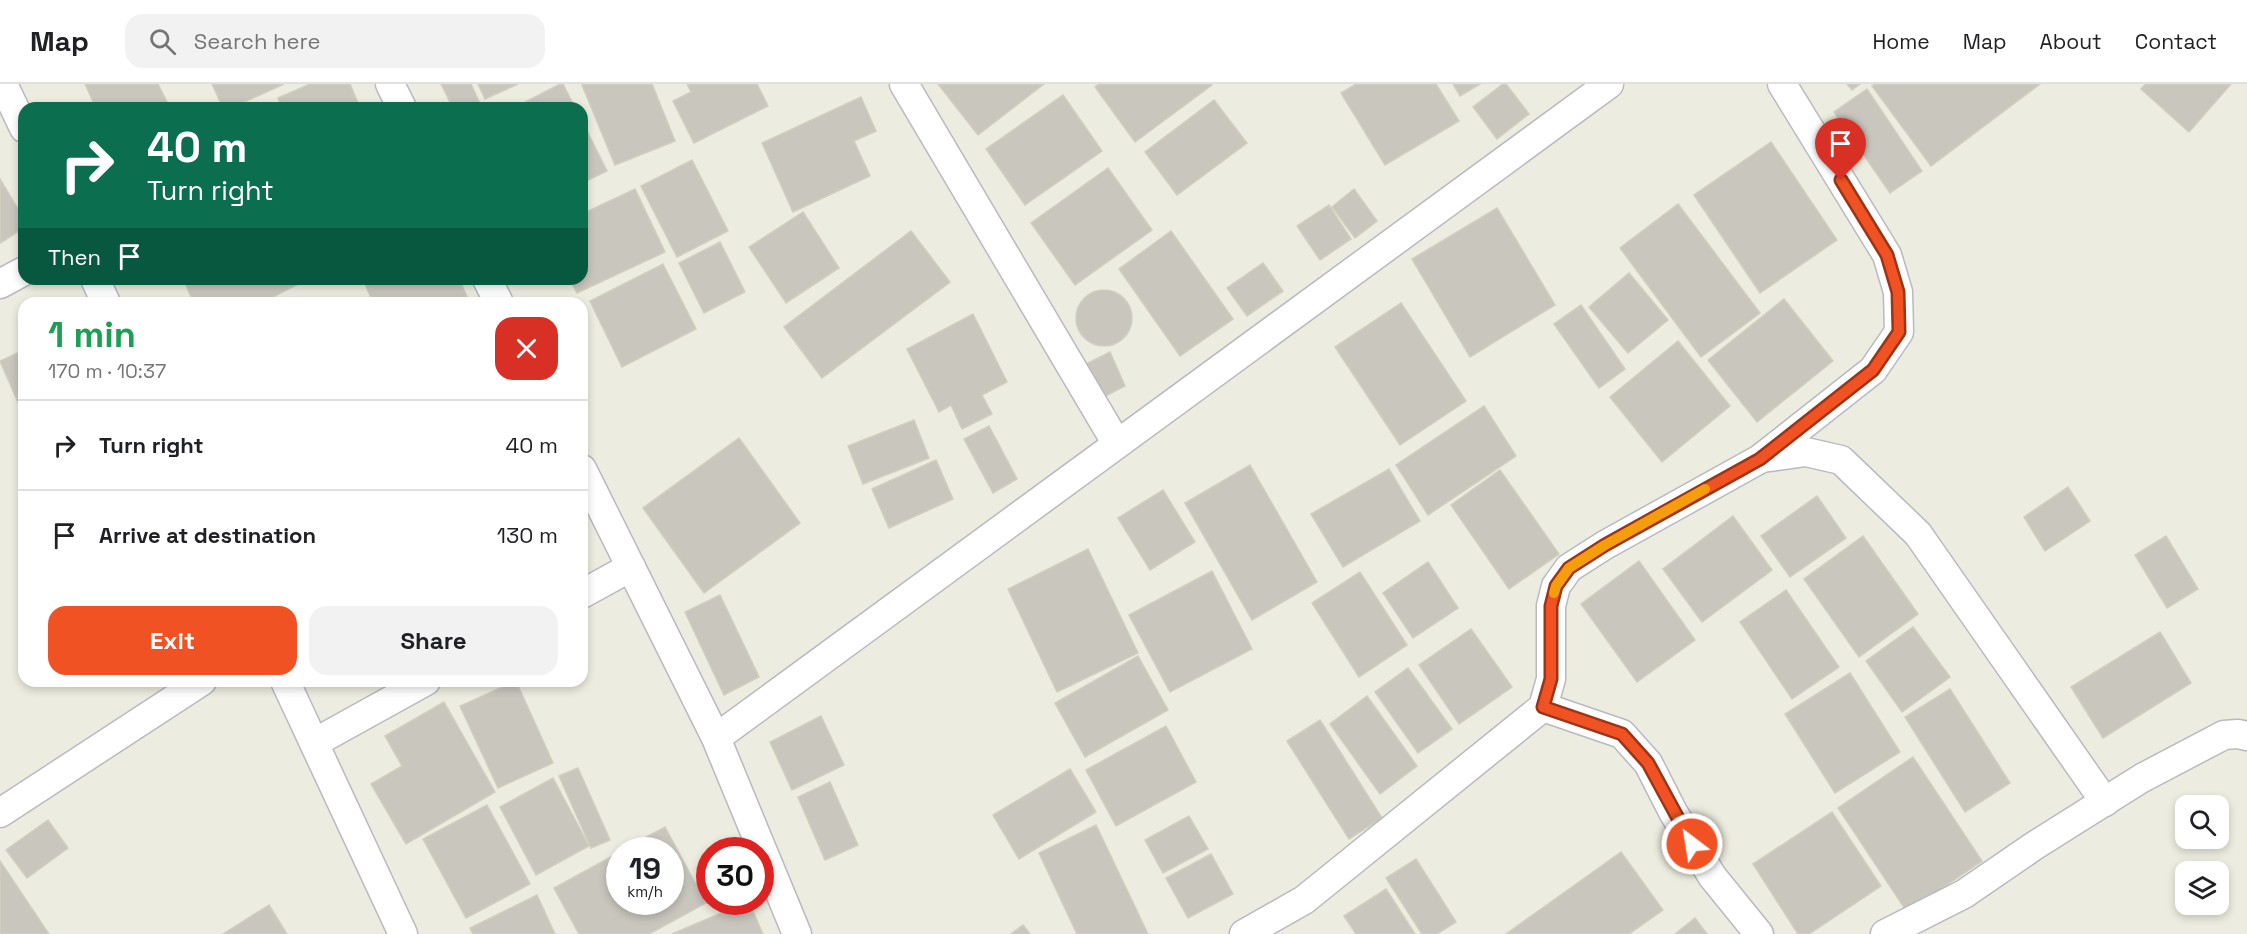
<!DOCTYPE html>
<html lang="en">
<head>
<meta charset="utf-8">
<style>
	:root { --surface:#fff; --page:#f2f2f2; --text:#202124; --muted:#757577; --line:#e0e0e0; --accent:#f05223 }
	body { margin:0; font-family:"Space Grotesk",sans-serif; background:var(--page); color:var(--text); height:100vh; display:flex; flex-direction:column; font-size:22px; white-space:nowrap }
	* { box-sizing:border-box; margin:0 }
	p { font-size:20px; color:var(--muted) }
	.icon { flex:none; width:33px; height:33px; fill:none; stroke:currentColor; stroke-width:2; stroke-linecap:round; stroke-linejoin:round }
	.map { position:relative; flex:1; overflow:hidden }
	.details { position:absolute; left:18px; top:213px; width:570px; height:390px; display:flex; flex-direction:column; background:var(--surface); border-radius:18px; box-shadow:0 3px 9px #0003 }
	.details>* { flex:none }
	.hud { position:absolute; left:18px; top:18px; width:570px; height:183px; border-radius:18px; box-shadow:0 3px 9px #0003; background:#0b6e4f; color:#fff; overflow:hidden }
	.buttons { position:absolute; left:2175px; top:711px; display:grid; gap:12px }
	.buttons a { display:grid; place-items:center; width:54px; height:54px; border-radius:12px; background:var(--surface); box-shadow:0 3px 9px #0003; font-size:30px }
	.speed { position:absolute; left:606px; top:753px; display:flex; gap:12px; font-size:30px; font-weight:700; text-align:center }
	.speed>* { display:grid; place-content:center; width:78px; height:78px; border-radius:50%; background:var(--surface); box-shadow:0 3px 9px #0003; line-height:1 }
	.speed small { font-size:15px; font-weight:400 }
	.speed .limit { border:9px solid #d22; background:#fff; color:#111 }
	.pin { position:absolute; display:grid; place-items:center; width:51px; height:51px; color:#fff; margin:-62px -26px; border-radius:50% 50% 50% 0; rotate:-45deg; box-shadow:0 0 6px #0007 }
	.pin .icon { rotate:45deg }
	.me { position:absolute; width:66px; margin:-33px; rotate:329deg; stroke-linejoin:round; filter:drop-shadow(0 0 4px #0008) }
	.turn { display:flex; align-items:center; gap:21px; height:126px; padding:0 30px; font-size:27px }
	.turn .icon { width:78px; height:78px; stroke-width:2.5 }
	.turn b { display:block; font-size:42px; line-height:51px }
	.then { display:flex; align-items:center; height:57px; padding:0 30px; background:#0003; gap:12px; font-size:22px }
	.round { display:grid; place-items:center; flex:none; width:63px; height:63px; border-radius:18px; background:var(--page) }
	.overview { display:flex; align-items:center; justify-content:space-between; height:102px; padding:0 30px }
	h1 { font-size:36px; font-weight:800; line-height:45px; color:#1e9e55 }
	.cta { display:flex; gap:12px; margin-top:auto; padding:12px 30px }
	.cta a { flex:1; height:69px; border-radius:18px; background:var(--accent); color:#fff; font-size:24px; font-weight:800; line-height:69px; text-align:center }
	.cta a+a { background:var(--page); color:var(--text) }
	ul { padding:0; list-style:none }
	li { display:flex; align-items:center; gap:18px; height:90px; padding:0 30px; border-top:2px solid var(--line) }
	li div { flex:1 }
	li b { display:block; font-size:22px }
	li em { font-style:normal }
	header { display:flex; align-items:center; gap:36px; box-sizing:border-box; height:84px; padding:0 30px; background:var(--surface); border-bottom:2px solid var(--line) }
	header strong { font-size:28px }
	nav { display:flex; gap:33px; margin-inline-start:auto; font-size:21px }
	.search { width:420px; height:54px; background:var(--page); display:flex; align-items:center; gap:15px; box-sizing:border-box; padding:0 21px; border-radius:18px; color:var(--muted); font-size:22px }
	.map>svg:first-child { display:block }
	.building { fill:#c8c6bd; stroke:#d2cebe; stroke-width:1.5 }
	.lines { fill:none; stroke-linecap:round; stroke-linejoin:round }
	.minor-casing { stroke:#b8bac0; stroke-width:31 }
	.minor { stroke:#fff; stroke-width:28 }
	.route-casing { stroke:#9c3517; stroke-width:15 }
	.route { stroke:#f05223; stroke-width:10 }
	.slow { stroke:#f59e0b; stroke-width:10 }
</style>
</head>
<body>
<header>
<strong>Map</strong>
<div class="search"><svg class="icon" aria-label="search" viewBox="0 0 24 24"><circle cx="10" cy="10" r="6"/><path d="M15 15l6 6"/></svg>Search here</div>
<nav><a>Home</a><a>Map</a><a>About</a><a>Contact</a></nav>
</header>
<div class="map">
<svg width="2247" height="850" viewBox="0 0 2247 850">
	<rect width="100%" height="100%" fill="#edece0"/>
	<g class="building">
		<path d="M85,0H158L170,24H96Z"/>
		<path d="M212,0H284L231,24H223Z"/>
		<path d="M310,0H350L360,24H282L278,14Z"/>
		<path d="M441,0H471L482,24H453Z"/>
		<path d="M478,0H518L485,15Z"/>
		<path d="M560,0H563L575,24H514Z"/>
		<path d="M585,0H652L675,57L615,81L582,1Z"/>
		<path d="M687,0H757L768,22L694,59L673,17L691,8Z"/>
		<path d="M938,0H1044L978,51Z"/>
		<path d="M1099,0H1211L1212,1L1135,58L1095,3Z"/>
		<path d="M1356,0H1436L1459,37L1385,81L1341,9Z"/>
		<path d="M1453,0H1480L1460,12Z"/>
		<path d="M1503,0H1506L1529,30L1497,55L1473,23Z"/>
		<path d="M1847,0H1860L1852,6Z"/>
		<path d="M1875,0H2040L1931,82L1872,2Z"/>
		<path d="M2146,0H2231L2189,48L2141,5Z"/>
		<path d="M1867,5L1922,87L1890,109L1834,28Z"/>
		<path d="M1063,11L1102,67L1025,121L986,65Z"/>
		<path d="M861,13L876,47L854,57L870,92L793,128L762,59Z"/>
		<path d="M1214,16L1247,59L1177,111L1145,68Z"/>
		<path d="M582,37L607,87L582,99Z"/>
		<path d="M1771,58L1837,156L1760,209L1694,111Z"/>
		<path d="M692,76L728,147L677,173L641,102Z"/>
		<path d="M1108,84L1152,146L1075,201L1031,139Z"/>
		<path d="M0,95L24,135V144L0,159Z"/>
		<path d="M635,105L665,168L577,209L570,195H582V130Z"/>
		<path d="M1354,105L1377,137L1355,154L1332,123Z"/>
		<path d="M1678,120L1760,229L1701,273L1620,164Z"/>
		<path d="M1329,121L1351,155L1320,176L1297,142Z"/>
		<path d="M1497,124L1555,221L1470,273L1412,175Z"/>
		<path d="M803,128L839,184L786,219L749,163Z"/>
		<path d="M911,147L950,198L822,294L784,243Z"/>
		<path d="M1171,147L1233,235L1180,272L1119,185Z"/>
		<path d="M720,158L745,208L704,229L679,179Z"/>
		<path d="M1263,179L1283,207L1247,232L1227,204Z"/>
		<path d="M663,180L696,245L622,283L590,217Z"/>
		<path d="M1629,189L1668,236L1628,269L1589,223Z"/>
		<path d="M183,195H308L261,219H194Z"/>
		<path d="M363,195H459L470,219H373Z"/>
		<circle cx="1104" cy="234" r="28"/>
		<path d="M1784,215L1833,277L1757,338L1708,276Z"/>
		<path d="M1401,219L1466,317L1400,361L1335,263Z"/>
		<path d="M1581,221L1625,285L1599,304L1554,240Z"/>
		<path d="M973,230L1007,298L982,311L992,330L962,345L951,321L939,328L907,265Z"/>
		<path d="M1678,257L1730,322L1662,378L1610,313Z"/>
		<path d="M24,266V332L0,277Z"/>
		<path d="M1110,268L1125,302L1098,316L1082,282Z"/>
		<path d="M1484,322L1516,372L1428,431L1396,381Z"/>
		<path d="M914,336L929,374L863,400L848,362Z"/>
		<path d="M989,342L1017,395L993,409L964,355Z"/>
		<path d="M739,354L800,439L704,509L643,424Z"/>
		<path d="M936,376L953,415L889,444L872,405Z"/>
		<path d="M1250,381L1317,498L1252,536L1185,419Z"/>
		<path d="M1389,385L1420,437L1343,483L1311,430Z"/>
		<path d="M1500,386L1559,470L1509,505L1451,421Z"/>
		<path d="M2068,403L2090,437L2045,467L2024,433Z"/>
		<path d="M1163,406L1195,458L1150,486L1118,434Z"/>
		<path d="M1817,412L1846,454L1790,493L1761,452Z"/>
		<path d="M1733,432L1772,486L1702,538L1663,485Z"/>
		<path d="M1863,452L1918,530L1859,573L1804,495Z"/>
		<path d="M2166,452L2198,505L2167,524L2135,471Z"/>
		<path d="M1088,465L1138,569L1057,608L1008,505Z"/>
		<path d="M1639,477L1695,556L1637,598L1581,520Z"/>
		<path d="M1428,478L1458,524L1413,554L1383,509Z"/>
		<path d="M1212,487L1252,565L1170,608L1129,531Z"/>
		<path d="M1360,488L1407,561L1359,593L1312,519Z"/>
		<path d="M1786,506L1839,583L1792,615L1740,538Z"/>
		<path d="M720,511L759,593L724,611L685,528Z"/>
		<path d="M1913,543L1950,593L1902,628L1866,577Z"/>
		<path d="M1471,545L1512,603L1459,640L1419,581Z"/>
		<path d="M2160,548L2191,599L2103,654L2071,603Z"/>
		<path d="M1138,572L1168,626L1085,673L1055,619Z"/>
		<path d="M1408,584L1452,645L1418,669L1375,608Z"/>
		<path d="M1850,589L1900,668L1835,709L1785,630Z"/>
		<path d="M516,597L553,679L498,704L460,622Z"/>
		<path d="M1950,605L2010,699L1965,728L1905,633Z"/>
		<path d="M1367,612L1417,682L1380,710L1330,640Z"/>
		<path d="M444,618L495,708L406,760L371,700L402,682L385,652Z"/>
		<path d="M821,632L844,681L792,706L770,658Z"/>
		<path d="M1320,636L1382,734L1349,755L1287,657Z"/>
		<path d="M1166,642L1196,698L1116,742L1086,686Z"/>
		<path d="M1913,673L1982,777L1907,828L1838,724Z"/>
		<path d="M578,684L610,756L591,764L559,692Z"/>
		<path d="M1070,685L1096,728L1019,775L993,731Z"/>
		<path d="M553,694L589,762L536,791L500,723Z"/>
		<path d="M830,698L858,761L825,776L798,713Z"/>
		<path d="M487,721L530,800L466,834L423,755Z"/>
		<path d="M1832,728L1881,802L1809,850H1798L1753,780Z"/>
		<path d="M1189,732L1208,765L1163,789L1145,756Z"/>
		<path d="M48,736L68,764L27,794L6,766Z"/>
		<path d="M1096,741L1148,850H1077L1039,769Z"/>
		<path d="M665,743L706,819L649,850H579L554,804L620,768V818H670V766H622Z"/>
		<path d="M1621,768L1663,826L1629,850H1506Z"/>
		<path d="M1211,770L1233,810L1188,834L1166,794Z"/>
		<path d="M1416,775L1456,838L1437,850H1422L1386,794Z"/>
		<path d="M0,777L49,850H0Z"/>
		<path d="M1386,805L1415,850H1356L1344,832Z"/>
		<path d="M537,811L555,850H473L470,844Z"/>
		<path d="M749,818L763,850H672L747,818Z"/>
		<path d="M269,821L287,850H223Z"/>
		<path d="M1695,834L1707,850H1675Z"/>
		<path d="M1023,841L1030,850H1011Z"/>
	</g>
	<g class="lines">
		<defs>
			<g id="minor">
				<path d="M3,0L24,44"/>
				<path d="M390,0L402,24"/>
				<path d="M904,0L1117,360"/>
				<path d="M95,195L106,219"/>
				<path d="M487,195L499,219"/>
				<path d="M0,200L24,187"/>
				<path d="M1762,374L1806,368L1841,376L1918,450L2105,718"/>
				<path d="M582,385L716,654L797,850"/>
				<path d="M582,510L631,483"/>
				<path d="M285,597L403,850"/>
				<path d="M1543,623L1622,650L1648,679L1673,728L1712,792L1759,850"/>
				<path d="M716,654L1609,0"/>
				<path d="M314,659L426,597"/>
				<path d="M0,729L202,597"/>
				<path d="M1244,850L1304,816L1543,623L1551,595V522L1556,502L1569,484L1605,461L1760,375L1873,286L1899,248L1898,208L1887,171L1782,0"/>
				<path d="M1885,850L1964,810L2034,762L2142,694L2224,651L2238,650L2247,652"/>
			</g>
		</defs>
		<use href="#minor" class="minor-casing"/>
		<use href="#minor" class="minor"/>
	</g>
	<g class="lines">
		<defs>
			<path id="route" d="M1692,760L1648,679L1622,650L1543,623L1551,595V522L1556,502L1569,484L1605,461L1760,375L1873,286L1899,248L1898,208L1887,171L1841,96"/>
		</defs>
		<use href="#route" class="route-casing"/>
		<use href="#route" class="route"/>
		<path class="slow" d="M1554,509L1556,502L1569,484L1605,461L1705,405"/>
	</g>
</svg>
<div class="buttons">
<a><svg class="icon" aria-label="search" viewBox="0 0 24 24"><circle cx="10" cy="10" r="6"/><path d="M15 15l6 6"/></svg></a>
<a><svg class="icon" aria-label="layers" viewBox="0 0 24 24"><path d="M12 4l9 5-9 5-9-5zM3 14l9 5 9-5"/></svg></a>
</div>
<div class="speed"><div>19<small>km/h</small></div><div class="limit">30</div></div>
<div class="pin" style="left:1841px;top:96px;background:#d93025"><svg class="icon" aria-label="arrive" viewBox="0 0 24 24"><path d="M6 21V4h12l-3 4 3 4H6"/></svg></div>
<svg class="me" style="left:1692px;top:760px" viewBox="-20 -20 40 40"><circle r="17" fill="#f05223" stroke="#fff" stroke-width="3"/><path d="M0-11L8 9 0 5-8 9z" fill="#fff"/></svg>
<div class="hud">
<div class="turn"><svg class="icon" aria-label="right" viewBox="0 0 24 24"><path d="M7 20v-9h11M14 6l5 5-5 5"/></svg><div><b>40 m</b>Turn right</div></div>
<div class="then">Then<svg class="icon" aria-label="arrive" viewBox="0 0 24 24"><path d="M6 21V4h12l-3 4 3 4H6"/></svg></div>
</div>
<section class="details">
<div class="overview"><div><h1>1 min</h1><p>170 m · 10:37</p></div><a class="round" style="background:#d93025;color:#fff"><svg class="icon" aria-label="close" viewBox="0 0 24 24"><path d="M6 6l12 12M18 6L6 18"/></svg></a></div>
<ul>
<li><svg class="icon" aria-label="right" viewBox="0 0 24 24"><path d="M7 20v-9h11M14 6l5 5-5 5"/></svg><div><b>Turn right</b></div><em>40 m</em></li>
<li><svg class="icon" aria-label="arrive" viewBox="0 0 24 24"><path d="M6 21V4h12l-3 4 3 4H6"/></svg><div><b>Arrive at destination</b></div><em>130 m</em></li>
</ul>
<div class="cta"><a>Exit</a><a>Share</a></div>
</section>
</div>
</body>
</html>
